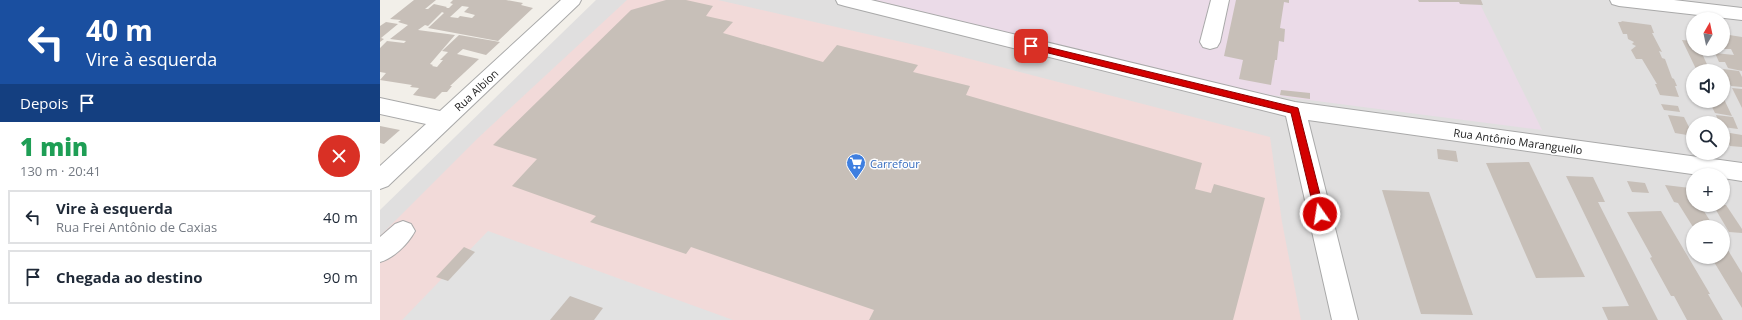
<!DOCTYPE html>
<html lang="pt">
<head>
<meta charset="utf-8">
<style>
	:root { --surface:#fff; --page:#f2f2f3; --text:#1f2937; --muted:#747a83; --line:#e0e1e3 }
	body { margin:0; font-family:"Open Sans",sans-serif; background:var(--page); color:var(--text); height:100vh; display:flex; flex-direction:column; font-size:15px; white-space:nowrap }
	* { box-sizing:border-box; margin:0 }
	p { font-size:13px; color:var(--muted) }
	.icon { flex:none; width:22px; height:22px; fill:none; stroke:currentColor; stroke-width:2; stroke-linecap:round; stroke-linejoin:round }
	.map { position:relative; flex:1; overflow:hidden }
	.sheet { display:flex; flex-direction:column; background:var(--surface); width:380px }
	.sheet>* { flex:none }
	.top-card { background:#1a4fa0; color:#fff; overflow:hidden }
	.needle { width:26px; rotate:9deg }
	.buttons { position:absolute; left:1306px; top:12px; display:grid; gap:8px }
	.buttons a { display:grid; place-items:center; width:44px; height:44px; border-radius:50%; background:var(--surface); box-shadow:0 1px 3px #0004; font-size:20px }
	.pin { position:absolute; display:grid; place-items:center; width:34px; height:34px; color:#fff; margin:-17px; border-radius:8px; box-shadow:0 2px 6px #0006 }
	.me { position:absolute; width:44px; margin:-22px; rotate:347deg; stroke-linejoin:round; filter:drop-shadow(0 0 3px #0008) }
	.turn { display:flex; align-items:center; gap:14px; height:84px; padding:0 20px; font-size:18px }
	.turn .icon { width:52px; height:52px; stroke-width:2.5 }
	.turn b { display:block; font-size:28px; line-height:34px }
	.then { display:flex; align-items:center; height:38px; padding:0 20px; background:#0003; gap:8px; font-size:15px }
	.round { display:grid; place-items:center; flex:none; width:42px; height:42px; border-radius:21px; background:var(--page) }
	.summary { display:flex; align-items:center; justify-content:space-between; height:68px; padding:0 20px }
	h1 { font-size:24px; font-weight:800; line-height:30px; color:#1e9e55 }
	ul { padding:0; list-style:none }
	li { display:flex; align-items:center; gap:12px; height:54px; margin:0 8px 6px; padding:0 12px; border:2px solid var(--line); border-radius:0px }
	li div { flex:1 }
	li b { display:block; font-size:15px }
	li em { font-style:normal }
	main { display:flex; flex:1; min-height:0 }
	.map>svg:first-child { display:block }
	.residential { fill:#e0dfdf; fill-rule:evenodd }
	.commercial { fill:#f2dad9 }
	.industrial { fill:#ebdbe8 }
	.parking { fill:#e2e2e2 }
	.building { fill:#c7bfb8; fill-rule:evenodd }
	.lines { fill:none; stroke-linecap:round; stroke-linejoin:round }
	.minor-casing { stroke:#a9a9a9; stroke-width:2 }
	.minor { fill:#fff; fill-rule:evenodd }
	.route { fill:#d40000; stroke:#8a0000 }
	.labels { text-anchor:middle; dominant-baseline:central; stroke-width:3; stroke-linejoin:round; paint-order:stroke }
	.street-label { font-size:11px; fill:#222; stroke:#fff }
	.shop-label { font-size:11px; fill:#366cbe; stroke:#fff; text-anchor:start }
</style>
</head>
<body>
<main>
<section class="sheet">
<div class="top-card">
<div class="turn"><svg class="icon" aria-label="left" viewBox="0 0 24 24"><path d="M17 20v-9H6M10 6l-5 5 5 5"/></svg><div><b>40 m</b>Vire à esquerda</div></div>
<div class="then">Depois<svg class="icon" aria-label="arrive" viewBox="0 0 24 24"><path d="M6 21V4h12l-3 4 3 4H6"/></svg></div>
</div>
<div class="summary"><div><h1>1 min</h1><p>130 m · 20:41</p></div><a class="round" style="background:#d93025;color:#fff"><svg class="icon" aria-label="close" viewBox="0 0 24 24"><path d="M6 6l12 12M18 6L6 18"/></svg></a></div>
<ul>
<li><svg class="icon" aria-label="left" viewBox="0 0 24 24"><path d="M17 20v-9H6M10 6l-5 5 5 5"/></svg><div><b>Vire à esquerda</b><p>Rua Frei Antônio de Caxias</p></div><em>40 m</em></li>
<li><svg class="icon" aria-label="arrive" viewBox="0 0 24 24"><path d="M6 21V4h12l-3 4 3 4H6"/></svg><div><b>Chegada ao destino</b></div><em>90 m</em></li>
</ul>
</section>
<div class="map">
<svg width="1362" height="320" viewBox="0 0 1362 320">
	<rect width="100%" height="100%" fill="#f2efe9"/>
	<path class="residential" d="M216,0H1362V320H0V210ZM1313,19H1343V49H1313ZM1313,71H1343V101H1313ZM1313,123H1343V153H1313ZM1313,175H1343V205H1313ZM1313,227H1343V257H1313Z"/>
	<path class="commercial" d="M247,0H338L548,48L890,137L902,222L921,320H0V236L98,138Z"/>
	<path class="industrial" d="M495,0H1098L1162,130L866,92Z"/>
	<path class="parking" d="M108,231L353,320H22Z"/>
	<g class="building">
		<path d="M34,0H56L45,9H48L54,4L67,7L66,8H69L73,4L70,3L73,0H126L143,3L141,5L153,8L118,41L48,28L64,13L62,12L48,26L45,25L38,30L75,35L50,64L53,65L52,66L57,67L63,60H60L68,52L62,51L79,35L120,42L106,55L83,49L77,54L99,59L70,86H72L67,92H62L55,99L33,95L39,88L30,87L32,85L0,80L6,73L0,72V48L7,41L24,43L26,41L10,39L28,25L18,22L21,20L10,19ZM82,6L89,7L84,12L95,15L92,18L80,16L78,18L70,17Z"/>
		<path d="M286,0H306L333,6L326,16L353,22L343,33L443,62L457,45L538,65L533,72L590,86L586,95L822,163L815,189L831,193L834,184L885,198L853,320H489L494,310L311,247L306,254L210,222L216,216L132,186L157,159L113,145L251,10Z"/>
		<path d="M856,0H909V3L904,2L900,28L905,29L904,42L899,41L897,60H895L891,85L859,79L863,60L844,56Z"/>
		<path d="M1038,0H1101L1103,5L1080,4L1079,2H1039Z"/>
		<path d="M1241,21L1271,25L1274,33H1272L1282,52L1279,51L1282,58L1285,59L1292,78L1294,79L1297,86H1295L1299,97L1280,95L1275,84H1277L1262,59H1256L1251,50L1256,46L1252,44L1254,42L1248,39L1247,34H1243L1238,22H1242Z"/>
		<path d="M6,22L18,24L1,38L4,39L0,42V26Z"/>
		<path d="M1343,34L1362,37V71L1348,68L1345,62H1339L1335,53L1354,55L1351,49H1343Z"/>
		<path d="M1302,40L1313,41V49H1320L1330,71H1317Z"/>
		<path d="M1343,69L1359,71L1362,77V87L1351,86Z"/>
		<path d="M1352,88L1362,89V108Z"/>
		<path d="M901,90L930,93V99L900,95Z"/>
		<path d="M1343,97L1352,116L1335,113L1329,101H1343Z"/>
		<path d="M1281,104L1298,106L1300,112L1284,110Z"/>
		<path d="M1288,115L1304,117L1310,129H1312L1313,136L1295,133Z"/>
		<path d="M1336,115L1353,117L1358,129L1343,127V123H1339Z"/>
		<path d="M0,126L20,130L4,144L0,143Z"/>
		<path d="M1344,132L1362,135V147L1350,146Z"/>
		<path d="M1057,149L1076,151L1078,162L1058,159Z"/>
		<path d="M1149,162L1205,277L1156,278L1106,163Z"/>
		<path d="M1186,176L1213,177L1225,202H1218L1278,320H1228L1222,307L1249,306Z"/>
		<path d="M1247,181L1265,183L1269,193L1252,192Z"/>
		<path d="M1285,185L1310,188L1313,193V205H1320L1334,227H1313L1298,203L1294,202Z"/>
		<path d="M1002,190L1049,192L1093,315L1041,314Z"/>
		<path d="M1333,205H1346L1362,229V233L1349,232Z"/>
		<path d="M1281,211L1330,294H1328L1343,320H1307L1294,296H1291L1270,258L1272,257L1247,212Z"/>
		<path d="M1343,242L1362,273V308L1331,257H1343Z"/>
		<path d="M84,247L95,252L68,281L56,277Z"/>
		<path d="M190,296L223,308L214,320H170Z"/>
	</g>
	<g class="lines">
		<defs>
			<g id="minor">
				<path d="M181,0H201L199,4L8,186L0,189V166L46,124L0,114V98L60,111Z"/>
				<path d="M456,0H491L915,102L1362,163V181L1343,178V175H1319L928,120L978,320H952L906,116L465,6L458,4Z"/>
				<path d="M831,0H849L840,42L837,47L830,49L823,47L820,42Z"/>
				<path d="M1230,0H1294L1362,8V20L1239,6L1232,4Z"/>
				<path d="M23,221L31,224L35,231C28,244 14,258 0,262V237L15,224Z"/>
			</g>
		</defs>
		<use href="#minor" class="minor-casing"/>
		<use href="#minor" class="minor"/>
	</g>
	<path class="route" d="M651,43L918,108L945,214L943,217H937L935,214L911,113L648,48V44Z"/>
	<defs>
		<symbol id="supermarket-pin" viewBox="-11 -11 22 30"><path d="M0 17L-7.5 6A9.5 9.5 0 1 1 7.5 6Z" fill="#3f7fe0" stroke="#fff"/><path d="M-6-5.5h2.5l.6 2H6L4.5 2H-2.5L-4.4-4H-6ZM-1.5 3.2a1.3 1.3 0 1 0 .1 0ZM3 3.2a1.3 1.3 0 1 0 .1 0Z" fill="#fff"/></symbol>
	</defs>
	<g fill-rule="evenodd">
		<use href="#supermarket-pin" x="465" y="152" width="22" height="30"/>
	</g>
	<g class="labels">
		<g class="street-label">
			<text transform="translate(96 90) rotate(-43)">Rua Albion</text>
			<text transform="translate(1138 141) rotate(8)">Rua Antônio Maranguello</text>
		</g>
		<g class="shop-label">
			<text x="490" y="163">Carrefour</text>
		</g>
	</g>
</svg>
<div class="buttons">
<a><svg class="needle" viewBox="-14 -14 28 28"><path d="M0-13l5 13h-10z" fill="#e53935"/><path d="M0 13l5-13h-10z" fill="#747a83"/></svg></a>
<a><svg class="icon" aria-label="sound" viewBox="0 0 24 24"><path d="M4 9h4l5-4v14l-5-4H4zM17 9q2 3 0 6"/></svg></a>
<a><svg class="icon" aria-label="search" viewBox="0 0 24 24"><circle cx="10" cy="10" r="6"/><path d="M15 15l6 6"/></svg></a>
<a>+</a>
<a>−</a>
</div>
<div class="pin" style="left:651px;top:46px;background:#d93025"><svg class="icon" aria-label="arrive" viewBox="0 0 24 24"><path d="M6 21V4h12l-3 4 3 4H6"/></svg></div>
<svg class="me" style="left:940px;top:214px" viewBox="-20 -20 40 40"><circle r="17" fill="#d40000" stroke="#fff" stroke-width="3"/><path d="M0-11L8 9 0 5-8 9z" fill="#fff"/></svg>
</div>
</main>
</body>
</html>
